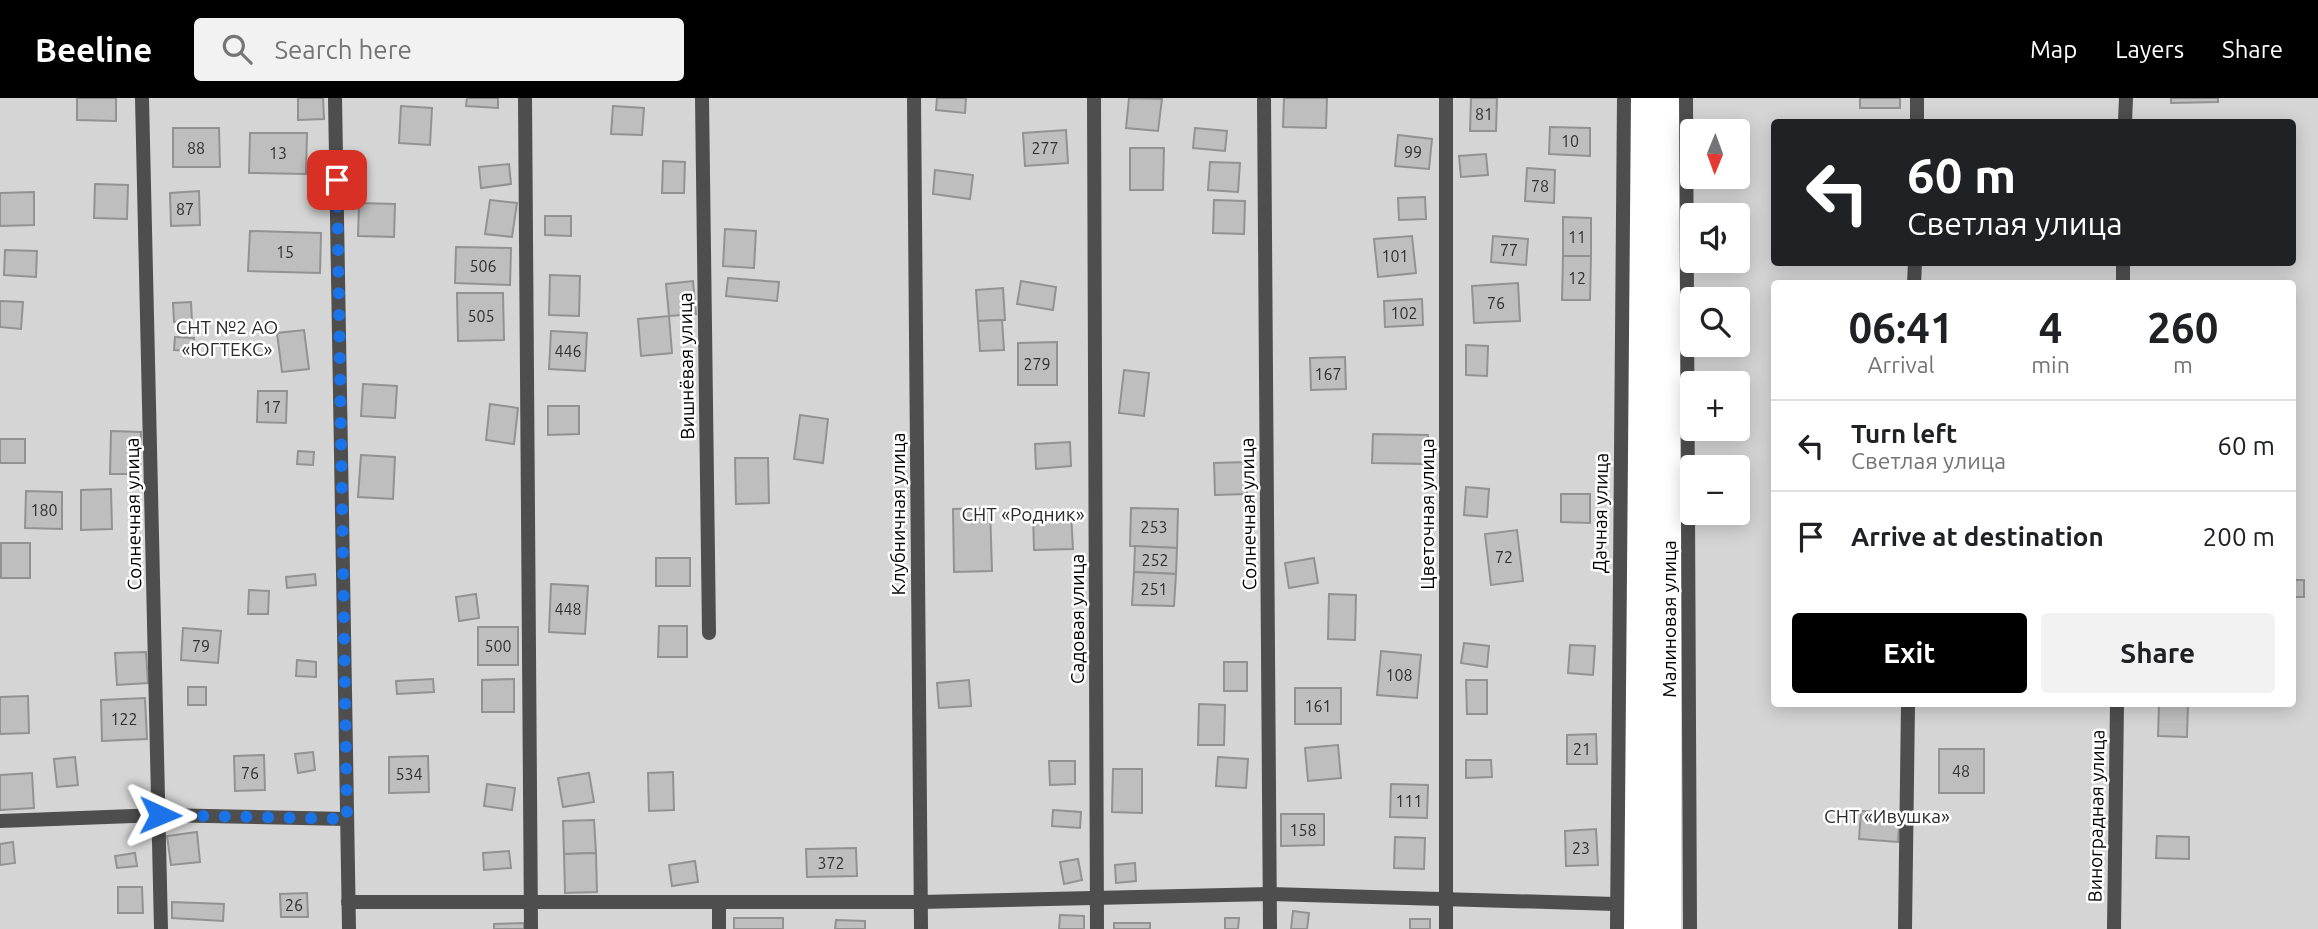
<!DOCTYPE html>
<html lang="en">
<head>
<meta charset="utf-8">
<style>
	:root { --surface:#fff; --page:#f2f2f2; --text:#202124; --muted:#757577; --line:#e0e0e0; --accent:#000 }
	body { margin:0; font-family:Ubuntu,sans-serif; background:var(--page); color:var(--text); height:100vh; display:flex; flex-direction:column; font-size:26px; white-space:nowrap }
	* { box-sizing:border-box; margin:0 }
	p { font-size:23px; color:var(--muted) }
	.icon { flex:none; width:38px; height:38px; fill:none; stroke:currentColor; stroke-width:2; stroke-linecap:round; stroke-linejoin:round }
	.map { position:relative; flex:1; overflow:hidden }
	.details { position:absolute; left:1771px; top:182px; width:525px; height:427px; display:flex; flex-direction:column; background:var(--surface); border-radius:7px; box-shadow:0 4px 18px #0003 }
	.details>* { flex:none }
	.top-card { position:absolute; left:1771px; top:21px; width:525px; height:147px; border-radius:7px; box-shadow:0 4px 18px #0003; background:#202124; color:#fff; overflow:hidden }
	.needle { width:46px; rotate:181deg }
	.fabs { position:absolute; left:1680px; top:21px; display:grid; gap:14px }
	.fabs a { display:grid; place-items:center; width:70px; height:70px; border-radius:7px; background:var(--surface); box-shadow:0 4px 18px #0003; font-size:35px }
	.pin { position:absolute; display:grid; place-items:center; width:60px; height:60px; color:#fff; margin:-30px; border-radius:14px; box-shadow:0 4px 10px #0006 }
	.me { position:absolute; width:77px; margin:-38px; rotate:91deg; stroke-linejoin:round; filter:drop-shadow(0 0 5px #0008) }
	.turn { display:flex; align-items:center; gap:24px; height:147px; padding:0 21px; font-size:32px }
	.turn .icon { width:91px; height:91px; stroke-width:2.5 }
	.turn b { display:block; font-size:49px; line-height:60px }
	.eta { display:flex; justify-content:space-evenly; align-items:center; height:119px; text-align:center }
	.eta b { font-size:42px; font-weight:700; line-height:49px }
	.button { display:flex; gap:14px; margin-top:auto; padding:14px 21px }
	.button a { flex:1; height:80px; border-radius:7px; background:var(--accent); color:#fff; font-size:28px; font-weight:700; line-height:80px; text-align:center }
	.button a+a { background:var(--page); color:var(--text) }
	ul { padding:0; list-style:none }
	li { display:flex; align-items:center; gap:21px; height:91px; padding:0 21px; border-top:2px solid var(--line) }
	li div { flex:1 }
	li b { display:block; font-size:26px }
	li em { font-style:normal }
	header { display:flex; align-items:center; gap:42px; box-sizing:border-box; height:98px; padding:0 35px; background:var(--accent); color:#fff }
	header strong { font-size:33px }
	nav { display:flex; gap:38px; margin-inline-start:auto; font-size:24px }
	.search { width:490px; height:63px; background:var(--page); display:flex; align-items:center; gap:18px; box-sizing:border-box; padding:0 24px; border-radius:7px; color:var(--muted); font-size:26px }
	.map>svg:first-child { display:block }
	.green { fill:#d5d5d5; fill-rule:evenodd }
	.building { fill:#bebebe; stroke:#929292; stroke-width:2 }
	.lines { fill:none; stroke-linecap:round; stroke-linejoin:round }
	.minor { stroke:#4e4e4e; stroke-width:14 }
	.route { stroke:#1a73e8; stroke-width:12; stroke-dasharray:0 21.6 }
	.labels { text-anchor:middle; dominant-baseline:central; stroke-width:5; stroke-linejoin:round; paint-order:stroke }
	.number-label { font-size:16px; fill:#303030 }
	.park-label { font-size:19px; fill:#2c2c2c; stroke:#fff }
	.street-label { font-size:19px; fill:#000; stroke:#fff }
</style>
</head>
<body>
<header>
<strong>Beeline</strong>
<div class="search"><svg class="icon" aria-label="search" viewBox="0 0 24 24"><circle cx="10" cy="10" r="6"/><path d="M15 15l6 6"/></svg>Search here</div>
<nav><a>Map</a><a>Layers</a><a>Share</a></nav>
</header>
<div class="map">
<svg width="2318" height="831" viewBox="0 0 2318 831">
	<rect width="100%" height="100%" fill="#fff"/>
	<g class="green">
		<path d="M0,0H1617L1624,831H0Z"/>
		<path d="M1681,0H2318V831H1681ZM1774,24H2292V164H1774ZM1692,33H1738V79H1692ZM1692,117H1738V163H1692ZM1774,186H2292V606H1774ZM1692,201H1738V247H1692ZM1692,285H1738V331H1692ZM1692,369H1738V415H1692Z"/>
	</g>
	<g class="building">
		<path d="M77,0H116V23L77,22Z"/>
		<path d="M298,0H323L324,21L298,22Z"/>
		<path d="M467,0H498V10L466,8Z"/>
		<path d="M937,0H966L965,15L936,12Z"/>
		<path d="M1129,0L1162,1L1158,33L1126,30Z"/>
		<path d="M1284,0H1327L1326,30L1283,29Z"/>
		<path d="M1471,0H1497L1496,33H1470Z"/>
		<rect x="1860" y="0" width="40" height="10"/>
		<path d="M2171,0H2218V4L2171,5Z"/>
		<path d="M401,8L432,10L430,47L399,45Z"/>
		<path d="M613,8L644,10L642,37L611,36Z"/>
		<path d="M1550,29L1590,30V58L1549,56Z"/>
		<path d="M173,30H219L220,69H173Z"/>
		<path d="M1195,30L1227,33L1225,53L1193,50Z"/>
		<path d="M1066,32L1068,65L1025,68L1023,35Z"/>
		<path d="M250,35H307L306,76L249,75Z"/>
		<path d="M1398,37L1432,41L1429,71L1395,68Z"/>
		<path d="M1130,50H1164L1163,92H1130Z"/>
		<path d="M1486,56L1488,77L1461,79L1459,58Z"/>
		<path d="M663,63L685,64L684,95H662Z"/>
		<path d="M1210,64L1240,65L1238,94L1208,92Z"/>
		<path d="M509,66L511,86L481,90L479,69Z"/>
		<path d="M1527,70L1555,72L1554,105L1525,103Z"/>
		<path d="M935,72L973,77L970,101L933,96Z"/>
		<path d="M95,86L128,87L127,121L94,120Z"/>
		<path d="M199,93L200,127L171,128L170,95Z"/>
		<path d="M34,94V127L0,128V95Z"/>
		<path d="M1425,99L1426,121L1399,122L1398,100Z"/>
		<path d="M490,102L517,105L512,139L485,136Z"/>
		<path d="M1214,102L1245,103L1244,136L1213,135Z"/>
		<path d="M359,105L395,106L394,139L358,138Z"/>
		<path d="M545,118H571V138L545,137Z"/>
		<path d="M1563,119L1591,120V158H1563Z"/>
		<path d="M725,131L756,133L754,170L723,168Z"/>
		<path d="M250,133L321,135L320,175L248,173Z"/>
		<path d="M1412,138L1416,175L1378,179L1374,141Z"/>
		<path d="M1493,138L1528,141L1526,167L1491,164Z"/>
		<path d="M456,149L511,150L510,187L455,185Z"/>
		<path d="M5,152L37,153L36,179L4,177Z"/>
		<path d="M1563,158H1591L1590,202H1562Z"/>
		<path d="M550,177L580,178L579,218L549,217Z"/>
		<path d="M728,180L779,184L777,203L726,198Z"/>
		<path d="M693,183L696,216L669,218L666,186Z"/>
		<path d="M1021,183L1056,189L1053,212L1017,206Z"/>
		<path d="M1518,185L1520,223L1474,225L1472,188Z"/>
		<path d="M1003,190L1005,222L978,223L976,192Z"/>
		<path d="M457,195H503L504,242L458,243Z"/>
		<path d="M1422,201L1423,227L1385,229L1384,203Z"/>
		<path d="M0,203L23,204L21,231L0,229Z"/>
		<path d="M191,204L192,223L174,224L173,205Z"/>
		<path d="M669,218L672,255L641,258L638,221Z"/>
		<path d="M1002,222L1004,252L980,253L978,223Z"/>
		<path d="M304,232L309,271L282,274L277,235Z"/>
		<path d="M551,233L587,235L585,273L549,271Z"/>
		<path d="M175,239L194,240L193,253L174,252Z"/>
		<path d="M1057,244V287H1018V245Z"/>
		<path d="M1466,247L1488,248L1487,278L1466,277Z"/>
		<path d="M1345,259L1346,291L1311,292L1310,260Z"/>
		<path d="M1124,272L1149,275L1144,318L1119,315Z"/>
		<path d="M363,286L397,288L395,320L361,318Z"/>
		<path d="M258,293H287L286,325L257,324Z"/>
		<path d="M490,306L518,310L514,346L486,342Z"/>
		<path d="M548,308H579V336L548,337Z"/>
		<path d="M800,317L828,321L823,365L794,361Z"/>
		<path d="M111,333L141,334L140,376H110Z"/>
		<path d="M1373,336L1428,337L1427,366L1372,365Z"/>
		<rect x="0" y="341" width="25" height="24"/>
		<path d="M1070,344L1071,368L1036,371L1035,346Z"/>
		<path d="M298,353L314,354L313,367L297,366Z"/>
		<path d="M361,357L395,359L393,401L358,399Z"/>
		<path d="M735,360H768L769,405L736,406Z"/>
		<path d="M1246,364L1247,396L1215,397L1214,365Z"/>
		<path d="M1466,389L1489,391L1487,419L1464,417Z"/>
		<path d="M111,391L112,431L81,432V392Z"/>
		<path d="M26,393L62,394V431L25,430Z"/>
		<path d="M1561,396H1590V425L1561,424Z"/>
		<path d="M990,410L992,473L954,474L953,411Z"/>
		<path d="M1131,410L1178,411L1177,450L1130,448Z"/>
		<path d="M1071,415L1073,451L1034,452L1033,416Z"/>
		<path d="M1517,432L1523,483L1491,487L1485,436Z"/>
		<rect x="1" y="445" width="29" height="35"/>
		<path d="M1135,448L1177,450L1176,476L1134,474Z"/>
		<rect x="656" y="460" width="34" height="28"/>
		<path d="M1314,460L1318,485L1289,490L1285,465Z"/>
		<path d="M1134,474L1176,476L1174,508L1132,507Z"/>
		<path d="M315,476L316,487L287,490L286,479Z"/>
		<rect x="2292" y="482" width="12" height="17"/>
		<path d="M551,486L588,488L585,536L549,534Z"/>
		<path d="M249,492L269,493L268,516H248Z"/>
		<path d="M476,496L479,520L459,523L456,499Z"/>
		<path d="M1329,496L1356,497L1355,542L1328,541Z"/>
		<path d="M659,528H687V559H658Z"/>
		<rect x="478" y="529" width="40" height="38"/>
		<path d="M183,530L221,533L218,565L181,562Z"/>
		<path d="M1464,545L1489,548L1487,569L1461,565Z"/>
		<path d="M1570,547L1595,548L1593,577L1568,575Z"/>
		<path d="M1381,553L1421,557L1417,600L1377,597Z"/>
		<path d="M146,554L148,585L117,587L115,555Z"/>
		<path d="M297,562L316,564V579L296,578Z"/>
		<rect x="1224" y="564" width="23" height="29"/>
		<path d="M433,581L434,594L397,596L396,583Z"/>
		<path d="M514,581V614H482V582Z"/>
		<path d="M969,582L971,608L939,610L937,585Z"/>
		<path d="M1466,582H1487V616H1467Z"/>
		<rect x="188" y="589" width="18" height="18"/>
		<rect x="1295" y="590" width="46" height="36"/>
		<path d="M28,598L29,635L0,636V599Z"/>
		<path d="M145,600L147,641L102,643L101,602Z"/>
		<path d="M1199,606L1225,607L1224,647H1198Z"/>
		<path d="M2159,606H2188L2187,639L2158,638Z"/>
		<path d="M1596,636L1597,666H1567V637Z"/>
		<path d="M1338,647L1341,680L1308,683L1305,650Z"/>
		<rect x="1939" y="651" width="45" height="44"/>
		<path d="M313,654L315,672L298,675L295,656Z"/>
		<path d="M264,657L265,692L235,693L234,658Z"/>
		<path d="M428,658L429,694L389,695V659Z"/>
		<path d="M75,659L78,687L57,689L54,661Z"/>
		<path d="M1218,659L1248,661L1246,690L1216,688Z"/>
		<path d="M1466,662H1491L1492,679L1466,680Z"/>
		<path d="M1049,663H1075V686L1050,687Z"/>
		<path d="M1113,671H1142V715L1112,714Z"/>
		<path d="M673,674L674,712L649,713L648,675Z"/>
		<path d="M32,675L34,710L0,712V677Z"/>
		<path d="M589,675L594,704L563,709L558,680Z"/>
		<path d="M487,686L515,690L512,712L484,708Z"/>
		<path d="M1391,686L1428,687L1427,720L1390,719Z"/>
		<path d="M1053,712L1081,714L1080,730L1052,728Z"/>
		<path d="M1861,713L1900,715L1898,744L1859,741Z"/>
		<path d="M1281,716H1324V747L1281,748Z"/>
		<path d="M594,722L596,755L564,756L563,723Z"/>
		<path d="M1596,731L1598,767L1566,768L1565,733Z"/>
		<path d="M197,734L200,764L171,767L167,738Z"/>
		<path d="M2157,738L2189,739V761L2156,760Z"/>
		<path d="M1395,739L1425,740L1424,771L1394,770Z"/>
		<path d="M13,744L15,765L0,767V746Z"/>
		<path d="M856,750L857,778L807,779L806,751Z"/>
		<path d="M509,753L511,770L484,772L483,755Z"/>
		<path d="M135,755L137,768L117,770L115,758Z"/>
		<path d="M596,755L597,794L565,795L564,756Z"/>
		<path d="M1078,761L1082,782L1064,786L1060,764Z"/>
		<path d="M695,763L698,784L672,788L669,767Z"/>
		<path d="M1135,765L1136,783L1116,785L1115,767Z"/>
		<path d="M118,789H142L143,815H118Z"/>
		<path d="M307,795L308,819H281L280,796Z"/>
		<path d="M172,804L224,806L223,823L172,820Z"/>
		<path d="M1293,813L1309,815L1307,831H1291Z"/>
		<path d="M1060,817L1084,818V831H1059Z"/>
		<rect x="734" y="820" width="49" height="11"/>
		<path d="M1225,820H1239L1238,831H1225Z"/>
		<rect x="1410" y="821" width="20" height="10"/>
		<path d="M836,822L865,823V831H835Z"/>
		<path d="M524,825V831H494V826Z"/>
		<rect x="1114" y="825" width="36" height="6"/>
	</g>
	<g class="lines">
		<g class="minor">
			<path d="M142,0L161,831"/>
			<path d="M335,0L349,831"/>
			<path d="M525,0L531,831"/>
			<path d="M702,0L709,535"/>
			<path d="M914,0L921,831"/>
			<path d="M1094,0L1097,831"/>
			<path d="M1264,0L1270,831"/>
			<path d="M1446,0V831"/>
			<path d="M1686,0L1690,831"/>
			<path d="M1917,24V0"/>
			<path d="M2125,24L2126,0"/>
			<path d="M1914,186L1915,164"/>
			<path d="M2123,186V164"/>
			<path d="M0,723L160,717L347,721"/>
			<path d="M348,804H921L1270,796L1615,806"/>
			<path d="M719,831V804"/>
			<path d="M1617,831L1624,0"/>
			<path d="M1905,831L1908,606"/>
			<path d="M2114,831L2117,606"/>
		</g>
	</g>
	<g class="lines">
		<path class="route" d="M160,717L347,721L337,82"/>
	</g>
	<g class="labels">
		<g class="number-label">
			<text x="1484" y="16">81</text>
			<text x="1570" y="43">10</text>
			<text x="196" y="50">88</text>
			<text x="1045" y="50">277</text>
			<text x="1413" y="54">99</text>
			<text x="278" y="55">13</text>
			<text x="1540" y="88">78</text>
			<text x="185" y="111">87</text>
			<text x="1577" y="139">11</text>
			<text x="1509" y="152">77</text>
			<text x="285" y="154">15</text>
			<text x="1395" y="158">101</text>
			<text x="483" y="168">506</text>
			<text x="1577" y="180">12</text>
			<text x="1496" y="205">76</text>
			<text x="1404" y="215">102</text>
			<text x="481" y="218">505</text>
			<text x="568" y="253">446</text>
			<text x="1037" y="266">279</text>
			<text x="1328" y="276">167</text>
			<text x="272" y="309">17</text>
			<text x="44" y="412">180</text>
			<text x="1154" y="429">253</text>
			<text x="1504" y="459">72</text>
			<text x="1155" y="462">252</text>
			<text x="1154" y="491">251</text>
			<text x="568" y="511">448</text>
			<text x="201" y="548">79</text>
			<text x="498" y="548">500</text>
			<text x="1399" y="577">108</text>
			<text x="1318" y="608">161</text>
			<text x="124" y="621">122</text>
			<text x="1582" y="651">21</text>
			<text x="1961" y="673">48</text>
			<text x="250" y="675">76</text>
			<text x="409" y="676">534</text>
			<text x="1409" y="703">111</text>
			<text x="1303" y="732">158</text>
			<text x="1581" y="750">23</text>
			<text x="831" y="765">372</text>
			<text x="294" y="807">26</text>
		</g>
		<g class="park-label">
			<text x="227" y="229">СНТ №2 АО<tspan x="227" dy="22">«ЮГТЕКС»</tspan></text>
			<text x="1023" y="416">СНТ «Родник»</text>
			<text x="1887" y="718">СНТ «Ивушка»</text>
		</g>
		<g class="street-label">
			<text transform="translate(686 268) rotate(-91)">Вишнёвая улица</text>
			<text transform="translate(1600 415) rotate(-89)">Дачная улица</text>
			<text transform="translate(133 416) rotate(-91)">Солнечная улица</text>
			<text transform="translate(898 416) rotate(-90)">Клубничная улица</text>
			<text transform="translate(1248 416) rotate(-91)">Солнечная улица</text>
			<text transform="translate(1427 416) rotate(-90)">Цветочная улица</text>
			<text transform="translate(1077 521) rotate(-90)">Садовая улица</text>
			<text transform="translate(1669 521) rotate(-90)">Малиновая улица</text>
			<text transform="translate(2096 718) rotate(-89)">Виноградная улица</text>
		</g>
	</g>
</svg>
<div class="fabs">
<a><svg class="needle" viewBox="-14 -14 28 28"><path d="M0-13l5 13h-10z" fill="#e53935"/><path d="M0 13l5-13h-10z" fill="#757577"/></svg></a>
<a><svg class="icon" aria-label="sound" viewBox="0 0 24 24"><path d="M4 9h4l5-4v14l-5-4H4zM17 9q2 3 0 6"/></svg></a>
<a><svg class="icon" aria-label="search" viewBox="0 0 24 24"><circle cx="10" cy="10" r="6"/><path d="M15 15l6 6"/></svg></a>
<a>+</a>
<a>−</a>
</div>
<div class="pin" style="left:337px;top:82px;background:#d93025"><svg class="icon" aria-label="arrive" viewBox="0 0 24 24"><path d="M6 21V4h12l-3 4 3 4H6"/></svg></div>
<svg class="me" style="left:160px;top:717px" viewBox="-20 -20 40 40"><path d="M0-17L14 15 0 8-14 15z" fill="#1a73e8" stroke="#fff" stroke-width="4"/></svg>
<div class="top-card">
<div class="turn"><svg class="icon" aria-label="left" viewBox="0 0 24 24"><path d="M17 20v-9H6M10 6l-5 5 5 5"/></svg><div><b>60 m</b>Светлая улица</div></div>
</div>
<section class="details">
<div class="eta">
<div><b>06:41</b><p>Arrival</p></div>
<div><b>4</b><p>min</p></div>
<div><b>260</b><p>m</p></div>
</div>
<ul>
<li><svg class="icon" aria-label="left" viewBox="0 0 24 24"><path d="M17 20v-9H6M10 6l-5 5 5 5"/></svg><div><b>Turn left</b><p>Светлая улица</p></div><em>60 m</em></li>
<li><svg class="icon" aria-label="arrive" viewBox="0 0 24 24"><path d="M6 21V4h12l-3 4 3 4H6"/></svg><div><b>Arrive at destination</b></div><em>200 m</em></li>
</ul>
<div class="button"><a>Exit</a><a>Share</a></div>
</section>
</div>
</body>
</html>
